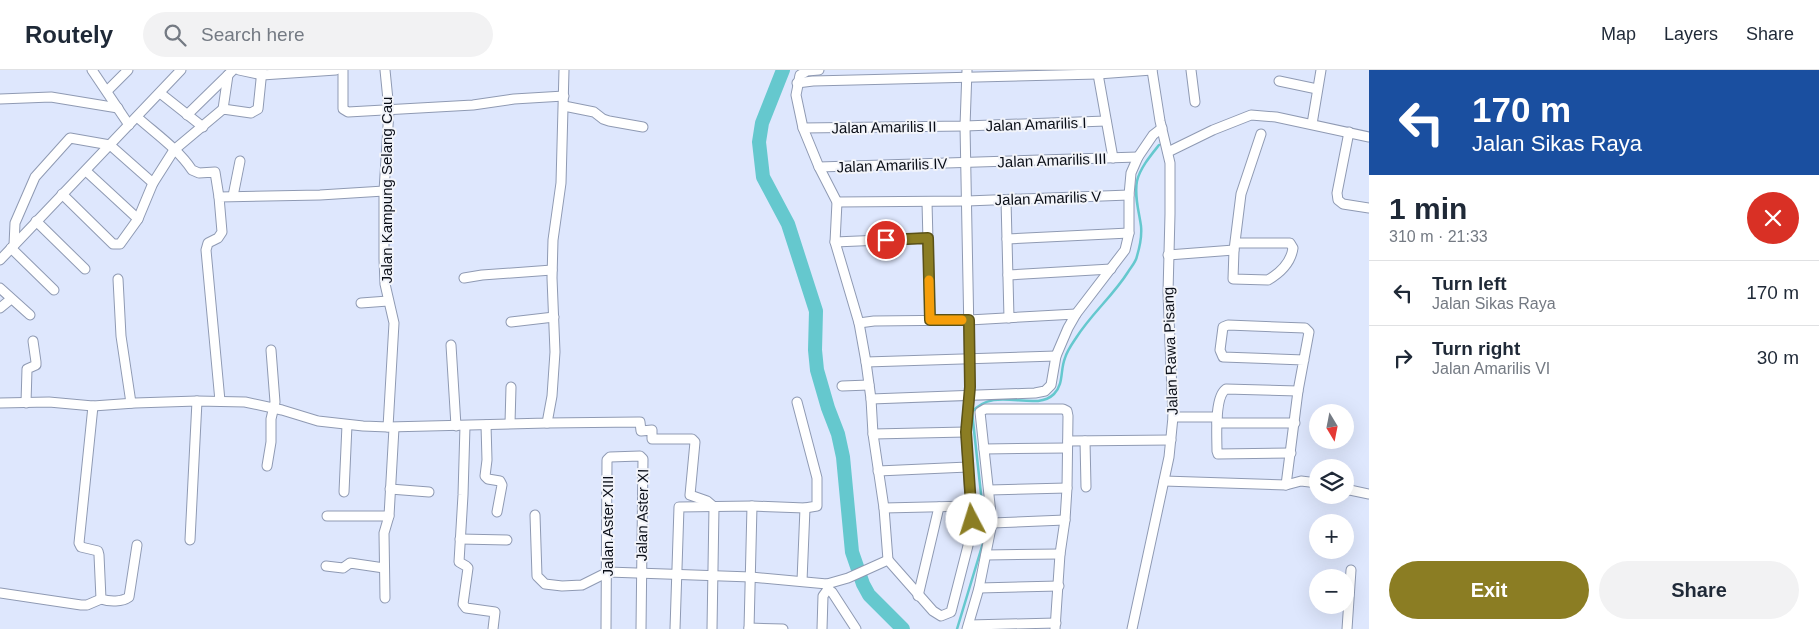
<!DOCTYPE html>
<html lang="en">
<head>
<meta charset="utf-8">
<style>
	:root { --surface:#fff; --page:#f2f2f3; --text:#1f2937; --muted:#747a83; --line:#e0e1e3; --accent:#8b7d23 }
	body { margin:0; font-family:Helvetica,sans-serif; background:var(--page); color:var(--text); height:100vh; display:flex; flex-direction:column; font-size:19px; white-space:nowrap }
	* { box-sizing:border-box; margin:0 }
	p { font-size:16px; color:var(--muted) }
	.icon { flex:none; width:28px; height:28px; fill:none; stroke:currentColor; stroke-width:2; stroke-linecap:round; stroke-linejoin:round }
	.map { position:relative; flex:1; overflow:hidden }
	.drawer { display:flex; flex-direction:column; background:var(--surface); width:450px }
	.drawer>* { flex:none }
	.banner { background:#1a4fa0; color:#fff; overflow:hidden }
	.needle { width:32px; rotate:170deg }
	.buttons { position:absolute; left:1309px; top:334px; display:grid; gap:10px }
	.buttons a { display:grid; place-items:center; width:45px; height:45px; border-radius:50%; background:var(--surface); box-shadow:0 5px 20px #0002; font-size:25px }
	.pin { position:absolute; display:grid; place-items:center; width:42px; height:42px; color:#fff; margin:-21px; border:2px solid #fff; border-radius:50%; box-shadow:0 1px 5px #0007 }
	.me { position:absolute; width:55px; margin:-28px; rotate:355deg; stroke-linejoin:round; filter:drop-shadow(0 0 4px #0008) }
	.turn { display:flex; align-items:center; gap:18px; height:105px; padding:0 20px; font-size:22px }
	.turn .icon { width:65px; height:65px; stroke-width:2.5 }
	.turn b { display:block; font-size:35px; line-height:42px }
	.round { display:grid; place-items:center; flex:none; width:52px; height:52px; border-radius:26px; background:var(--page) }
	.headline { display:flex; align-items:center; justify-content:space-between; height:85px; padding:0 20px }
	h1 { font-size:30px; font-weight:600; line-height:38px }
	.primary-button { display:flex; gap:10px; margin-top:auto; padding:10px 20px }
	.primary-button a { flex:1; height:58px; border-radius:30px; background:var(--accent); color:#fff; font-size:20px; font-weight:600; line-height:58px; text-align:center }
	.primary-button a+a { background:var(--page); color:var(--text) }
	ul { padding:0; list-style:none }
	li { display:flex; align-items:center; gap:15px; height:65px; padding:0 20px; border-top:1px solid var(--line) }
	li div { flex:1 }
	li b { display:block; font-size:19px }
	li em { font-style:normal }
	header { display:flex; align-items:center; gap:30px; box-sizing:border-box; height:70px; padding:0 25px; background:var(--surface); border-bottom:1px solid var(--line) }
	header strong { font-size:24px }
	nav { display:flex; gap:28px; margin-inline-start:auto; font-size:18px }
	.search { width:350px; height:45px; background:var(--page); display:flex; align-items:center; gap:12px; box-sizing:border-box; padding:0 18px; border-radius:28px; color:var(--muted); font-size:19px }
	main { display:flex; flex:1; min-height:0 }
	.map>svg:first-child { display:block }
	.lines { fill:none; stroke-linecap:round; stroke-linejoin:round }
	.stream { stroke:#65c8ce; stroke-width:2.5 }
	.river { stroke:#65c8ce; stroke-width:14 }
	.minor-casing { stroke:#8f9ab3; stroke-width:11 }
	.minor { stroke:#fff; stroke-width:9 }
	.route-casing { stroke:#5a5117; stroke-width:12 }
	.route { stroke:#8b7d23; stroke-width:9 }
	.slow { stroke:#f59e0b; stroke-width:9 }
	.labels { text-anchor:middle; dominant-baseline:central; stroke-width:4; stroke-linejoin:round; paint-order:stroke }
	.street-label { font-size:15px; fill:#0a0e17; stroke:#f2f4fa }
</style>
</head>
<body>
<header>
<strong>Routely</strong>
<div class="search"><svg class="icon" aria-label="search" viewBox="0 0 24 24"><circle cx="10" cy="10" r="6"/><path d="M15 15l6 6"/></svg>Search here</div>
<nav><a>Map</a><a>Layers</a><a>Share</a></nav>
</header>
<main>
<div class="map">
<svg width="1369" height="559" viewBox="0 0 1369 559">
	<rect width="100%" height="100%" fill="#dee7fd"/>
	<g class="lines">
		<path class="stream" d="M957,559L983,473L982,433L972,342C995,315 1035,343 1054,324C1064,314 1060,300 1065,288C1067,281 1072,274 1076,268C1091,244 1113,226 1128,202C1131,197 1136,192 1137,186C1140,176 1142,166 1141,156C1139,141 1134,126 1137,111C1140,98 1151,85 1159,75"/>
		<path class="river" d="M783,0L762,53L759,72L763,107L788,154L816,241L815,280L817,300L828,338L838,364L843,387L852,482L863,514L869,525L903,559"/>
		<defs>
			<g id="minor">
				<path d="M92,0L129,55"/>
				<path d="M239,0L262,5L336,0"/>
				<path d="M343,0V39L348,42L473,35L514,29L564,26"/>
				<path d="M819,0L807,1L800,5L796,25L803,58L819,97L837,132L835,172L859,253L866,292L871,329L873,364L884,438L888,490"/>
				<path d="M1191,0L1195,32"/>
				<path d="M1098,4L1113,88"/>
				<path d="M1279,11L1317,19"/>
				<path d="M797,13L813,11L1098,4L1152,0"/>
				<path d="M107,21L128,0"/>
				<path d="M160,23L203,57"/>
				<path d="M0,29L51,27L118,38"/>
				<path d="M564,36L594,42L603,49L609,51L643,57"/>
				<path d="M223,39L228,5"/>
				<path d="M187,45L233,0"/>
				<path d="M137,47C156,64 178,79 192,100L199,103L215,102L219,127"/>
				<path d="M1312,54L1321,0"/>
				<path d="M803,58L965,56L1106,51"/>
				<path d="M1349,62L1337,123L1338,130L1343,134L1369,138"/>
				<path d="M1168,82L1213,60L1251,45L1276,47L1369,67"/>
				<path d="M819,97L1138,87"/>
				<path d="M86,101L138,149"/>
				<path d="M62,124L113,174H120L138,149L153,113L174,80L223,39L251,43L258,39L262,0"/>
				<path d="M233,126L240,91"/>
				<path d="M1006,130L1009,248"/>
				<path d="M837,132L967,131L1129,125"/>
				<path d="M927,132L930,250"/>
				<path d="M36,151L85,199"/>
				<path d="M1007,169L1129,163"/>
				<path d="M835,172L928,168"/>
				<path d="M1237,173H1290L1293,178C1291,192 1280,203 1268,210L1233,209L1234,180L1241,124L1261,64"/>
				<path d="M14,175L15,153L35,107L70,68L110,75L153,113"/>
				<path d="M11,178L54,220"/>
				<path d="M1168,185L1234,180"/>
				<path d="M0,190L181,0"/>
				<path d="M1008,205L1111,199"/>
				<path d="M464,208L482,205L552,200"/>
				<path d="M118,209L121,266L131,333"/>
				<path d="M0,218L30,245"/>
				<path d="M361,233L388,231"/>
				<path d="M0,238L11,229"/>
				<path d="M511,252L554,247"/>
				<path d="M859,253L874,251L969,250L1076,244"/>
				<path d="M451,275L456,356"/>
				<path d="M866,292L1056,286"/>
				<path d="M842,316L869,315"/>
				<path d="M871,329L1035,323L1045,321L1051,315L1056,286L1068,258L1076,244L1125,180L1129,163V125L1131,103L1138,87L1153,65L1162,58"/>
				<path d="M220,331L206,180L208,173L218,168L222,162L219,127L320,125L384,121"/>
				<path d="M0,333L49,332L93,336L135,333L197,331L245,332L282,340L318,351L363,356L388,357L394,253L385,214L384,189V121L389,40L385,0"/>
				<path d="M26,333L27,299L36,295V292L33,271"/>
				<path d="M93,336L79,473L81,477L98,481L99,485L101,529C110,532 122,532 129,527L137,475"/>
				<path d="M1173,347H1217"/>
				<path d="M510,353L511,317"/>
				<path d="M547,353L638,352H640L641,361L652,360V369H692L695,372L690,425L707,431L714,437L712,559"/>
				<path d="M1217,353H1295"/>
				<path d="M486,355L487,390L485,406L488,409L500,411L502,415L497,442"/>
				<path d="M465,356L463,425L459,492L466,496L468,498L463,534L466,538L495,542L493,559"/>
				<path d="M388,357L547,353L552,326L555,282L552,208L553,170L561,113L564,0"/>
				<path d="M873,364L966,362"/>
				<path d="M1068,371L1171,370"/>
				<path d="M1085,371L1086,417"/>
				<path d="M984,379L1067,378"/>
				<path d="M1291,383L1218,384L1217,381C1217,367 1214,327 1226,319L1298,321"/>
				<path d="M267,396L271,372V349L275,332L271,280"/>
				<path d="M878,401L968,397"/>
				<path d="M1164,411L1286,415L1301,411L1318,413"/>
				<path d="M1286,415L1298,321L1309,262L1305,258L1228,255L1223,257L1220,280L1223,287L1304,290"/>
				<path d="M390,419L429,422"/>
				<path d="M1345,419L1369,424"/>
				<path d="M989,420L1067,418"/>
				<path d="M344,422L347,355"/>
				<path d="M752,436L805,438L817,436V408L797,332"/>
				<path d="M884,438L971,436"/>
				<path d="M535,445L537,506L545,514L562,516L582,515L608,502L751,507L827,514L848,508L888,490L933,541L941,546L951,542L972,460L966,362L970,317L965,56L967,0"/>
				<path d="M327,446H389L394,358"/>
				<path d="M992,453L1065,450"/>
				<path d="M460,469L507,470"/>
				<path d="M190,470L197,331"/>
				<path d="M986,485L1060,484"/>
				<path d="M326,496L343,498L350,493L384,498"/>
				<path d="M802,511L805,438"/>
				<path d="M979,518L1059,516"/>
				<path d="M828,519L832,522L856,559"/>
				<path d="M0,523L81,535H87L101,529"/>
				<path d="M918,526L939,437"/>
				<path d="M385,528L384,463L389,446"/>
				<path d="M969,555L1056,553"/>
				<path d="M749,558L783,559"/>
				<path d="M606,559L607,390L610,387L640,386L643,389L641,559"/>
				<path d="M675,559L679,437L752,436L749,559"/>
				<path d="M822,559L823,526L828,519L827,514"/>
				<path d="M967,559L979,518L992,453L980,342L985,339H1063L1067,341L1068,346L1067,418L1065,450L1060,484L1055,559"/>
				<path d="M1132,559L1169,387L1173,347L1168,223L1170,144V93L1160,51L1152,0"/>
				<path d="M1347,559L1351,500"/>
			</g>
		</defs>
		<use href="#minor" class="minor-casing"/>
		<use href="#minor" class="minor"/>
	</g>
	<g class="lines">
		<defs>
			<path id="route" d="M886,170L928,168L930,250H969L970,317L966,362L972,450"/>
		</defs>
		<use href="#route" class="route-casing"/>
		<use href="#route" class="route"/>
		<path class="slow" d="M929,210L930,250H962"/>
	</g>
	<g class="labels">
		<g class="street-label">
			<text transform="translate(1036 54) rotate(-2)">Jalan Amarilis I</text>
			<text transform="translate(884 57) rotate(-1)">Jalan Amarilis II</text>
			<text transform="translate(1052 90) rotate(-2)">Jalan Amarilis III</text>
			<text transform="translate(892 95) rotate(-2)">Jalan Amarilis IV</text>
			<text transform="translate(386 120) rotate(-90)">Jalan Kampung Selang Cau</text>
			<text transform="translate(1048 128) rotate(-2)">Jalan Amarilis V</text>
			<text transform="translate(1170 281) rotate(-92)">Jalan Rawa Pisang</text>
			<text transform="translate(642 445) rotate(-89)">Jalan Aster XI</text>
			<text transform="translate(607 456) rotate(-90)">Jalan Aster XIII</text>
		</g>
	</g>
</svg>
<div class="buttons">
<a><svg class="needle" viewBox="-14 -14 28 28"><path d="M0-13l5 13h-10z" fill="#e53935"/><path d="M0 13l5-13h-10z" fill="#747a83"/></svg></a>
<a><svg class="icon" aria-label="layers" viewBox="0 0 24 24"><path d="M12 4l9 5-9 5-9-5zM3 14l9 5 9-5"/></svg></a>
<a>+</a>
<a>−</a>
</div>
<div class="pin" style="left:886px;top:170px;background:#d93025"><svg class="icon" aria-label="arrive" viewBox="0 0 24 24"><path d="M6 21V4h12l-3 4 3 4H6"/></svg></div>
<svg class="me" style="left:972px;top:450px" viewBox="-20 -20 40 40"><circle r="19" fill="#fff"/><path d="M0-13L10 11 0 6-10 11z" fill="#8b7d23"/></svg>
</div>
<section class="drawer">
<div class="banner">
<div class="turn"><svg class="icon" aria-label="left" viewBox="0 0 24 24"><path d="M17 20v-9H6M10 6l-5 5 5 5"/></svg><div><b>170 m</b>Jalan Sikas Raya</div></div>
</div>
<div class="headline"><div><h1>1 min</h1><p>310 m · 21:33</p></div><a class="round" style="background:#d93025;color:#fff"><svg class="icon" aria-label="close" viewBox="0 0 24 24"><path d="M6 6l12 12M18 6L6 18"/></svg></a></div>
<ul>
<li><svg class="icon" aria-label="left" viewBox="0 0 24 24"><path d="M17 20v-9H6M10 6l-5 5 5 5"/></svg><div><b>Turn left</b><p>Jalan Sikas Raya</p></div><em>170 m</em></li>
<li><svg class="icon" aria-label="right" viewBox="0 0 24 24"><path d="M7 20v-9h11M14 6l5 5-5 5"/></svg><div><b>Turn right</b><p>Jalan Amarilis VI</p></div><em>30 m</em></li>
</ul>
<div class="primary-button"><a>Exit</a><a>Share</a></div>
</section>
</main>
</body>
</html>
